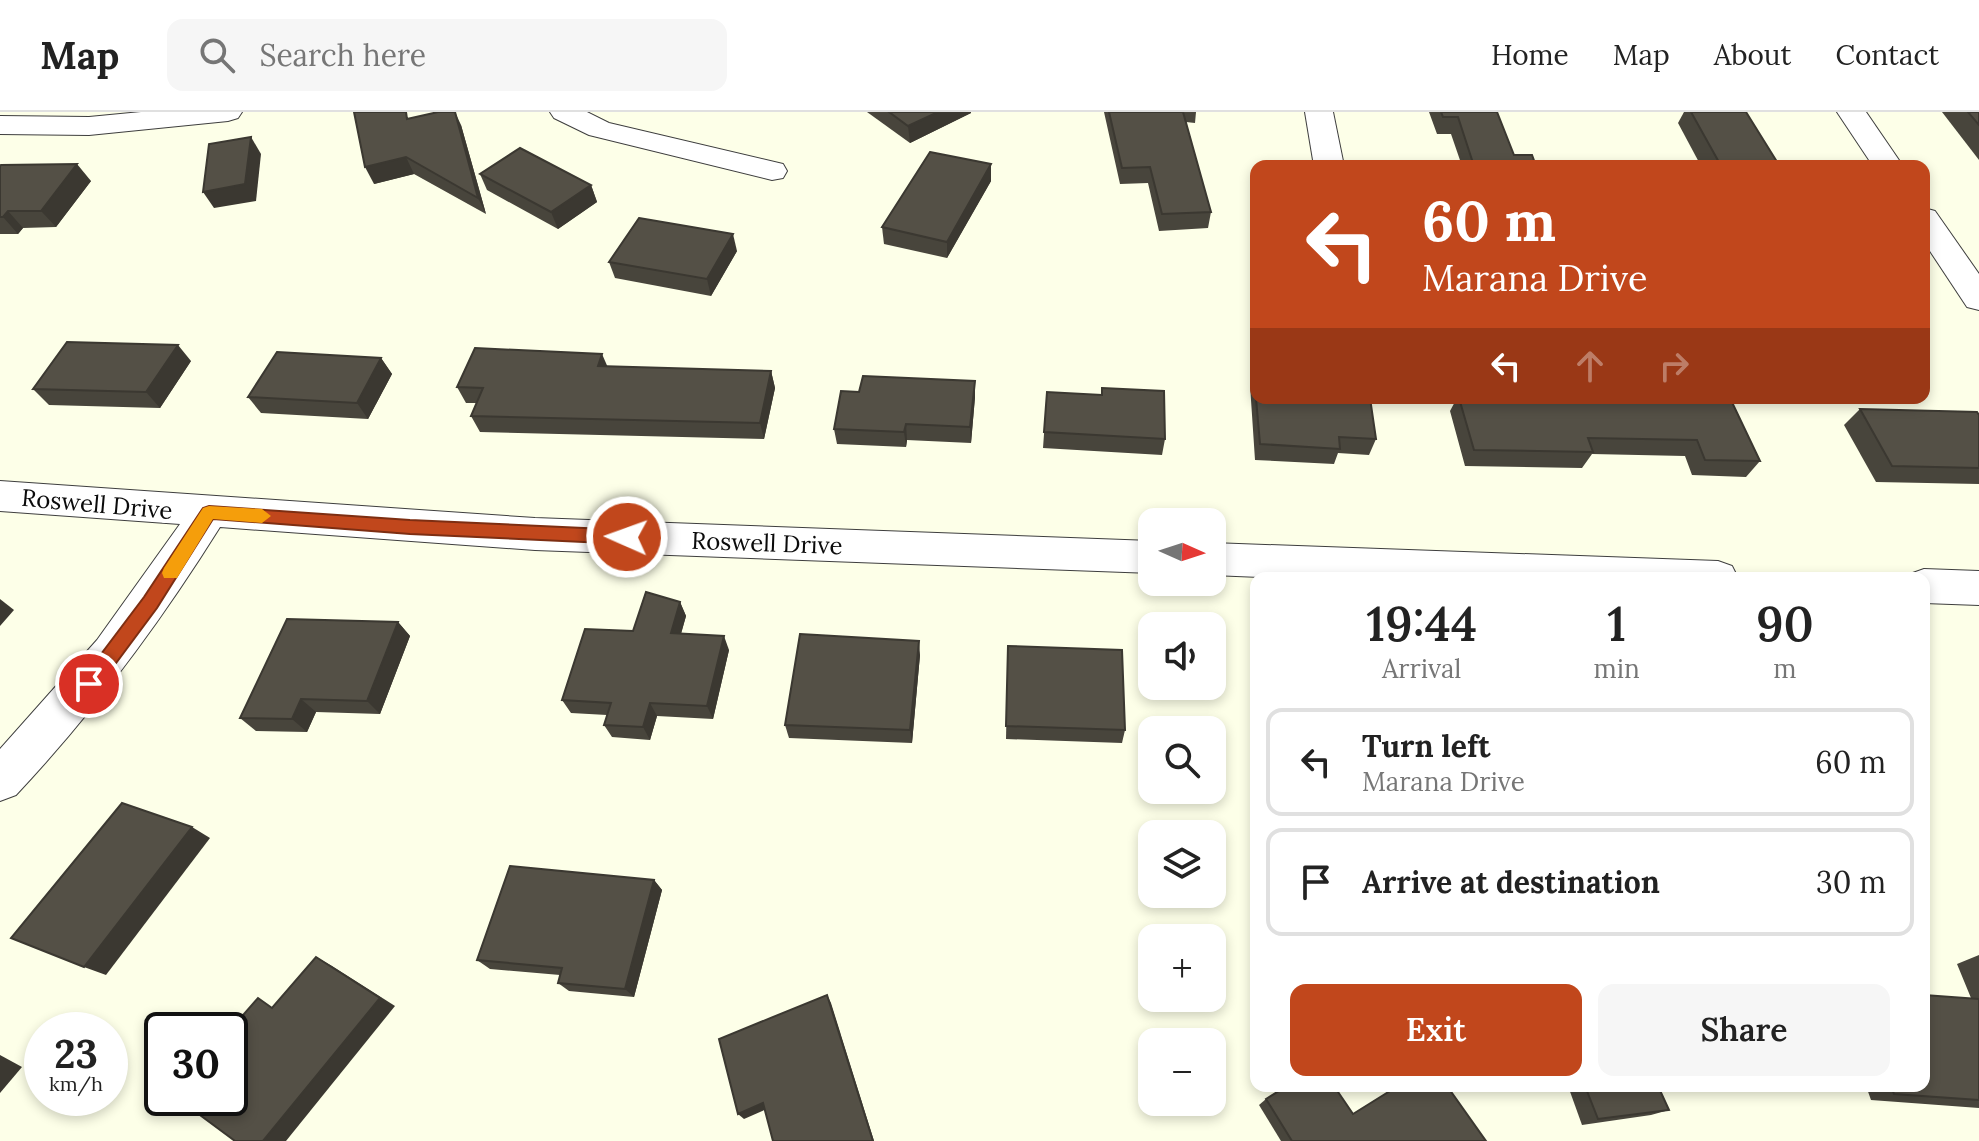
<!DOCTYPE html>
<html lang="en">
<head>
<meta charset="utf-8">
<style>
	:root { --surface:#fff; --page:#f6f6f6; --text:#222; --muted:#767676; --line:#e0e0e0; --accent:#c1471c }
	body { margin:0; font-family:Lora,serif; background:var(--page); color:var(--text); height:100vh; display:flex; flex-direction:column; font-size:30px; white-space:nowrap }
	* { box-sizing:border-box; margin:0 }
	p { font-size:26px; color:var(--muted) }
	.icon { flex:none; width:44px; height:44px; fill:none; stroke:currentColor; stroke-width:2; stroke-linecap:round; stroke-linejoin:round }
	.map { position:relative; flex:1; overflow:hidden }
	.drawer { position:absolute; left:1250px; top:460px; width:680px; height:520px; display:flex; flex-direction:column; background:var(--surface); border-radius:16px; box-shadow:0 4px 12px #0003 }
	.drawer>* { flex:none }
	.banner { position:absolute; left:1250px; top:48px; width:680px; height:244px; border-radius:16px; box-shadow:0 4px 12px #0003; background:#c1471c; color:#fff; overflow:hidden }
	.needle { width:52px; rotate:93deg }
	.tools { position:absolute; left:1138px; top:396px; display:grid; gap:16px }
	.tools a { display:grid; place-items:center; width:88px; height:88px; border-radius:16px; background:var(--surface); box-shadow:0 4px 12px #0003; font-size:40px }
	.speed { position:absolute; left:24px; top:900px; display:flex; gap:16px; font-size:40px; font-weight:700; text-align:center }
	.speed>* { display:grid; place-content:center; width:104px; height:104px; border-radius:50%; background:var(--surface); box-shadow:0 4px 12px #0003; line-height:1 }
	.speed small { font-size:20px; font-weight:400 }
	.speed .limit { border:4px solid #111; border-radius:12px; background:#fff; color:#111 }
	.pin { position:absolute; display:grid; place-items:center; width:68px; height:68px; color:#fff; margin:-34px; border:4px solid #fff; border-radius:50%; box-shadow:0 2px 8px #0007 }
	.me { position:absolute; width:88px; margin:-44px; rotate:272deg; stroke-linejoin:round; filter:drop-shadow(0 0 6px #0008) }
	.turn { display:flex; align-items:center; gap:28px; height:168px; padding:0 40px; font-size:36px }
	.turn .icon { width:104px; height:104px; stroke-width:2.5 }
	.turn b { display:block; font-size:56px; line-height:68px }
	.lanes { display:flex; align-items:center; height:76px; padding:0 40px; background:#0003; justify-content:center; gap:40px; direction:ltr }
	.lanes .off { opacity:.35 }
	.eta { display:flex; justify-content:space-evenly; align-items:center; height:136px; text-align:center }
	.eta b { font-size:48px; font-weight:600; line-height:56px }
	.cta { display:flex; gap:16px; margin-top:auto; padding:16px 40px }
	.cta a { flex:1; height:92px; border-radius:16px; background:var(--accent); color:#fff; font-size:32px; font-weight:600; line-height:92px; text-align:center }
	.cta a+a { background:var(--page); color:var(--text) }
	ul { padding:0; list-style:none }
	li { display:flex; align-items:center; gap:24px; height:108px; margin:0 16px 12px; padding:0 24px; border:4px solid var(--line); border-radius:16px }
	li div { flex:1 }
	li b { display:block; font-size:30px }
	li em { font-style:normal }
	header { display:flex; align-items:center; gap:48px; box-sizing:border-box; height:112px; padding:0 40px; background:var(--surface); border-bottom:2px solid var(--line) }
	header strong { font-size:38px }
	nav { display:flex; gap:44px; margin-inline-start:auto; font-size:28px }
	.search { width:560px; height:72px; background:var(--page); display:flex; align-items:center; gap:20px; box-sizing:border-box; padding:0 28px; border-radius:16px; color:var(--muted); font-size:30px }
	.map>svg:first-child { display:block }
	.lines { fill:none; stroke-linecap:round; stroke-linejoin:round }
	.minor-casing { stroke:#3e3e3e; stroke-width:2 }
	.minor { fill:#fff; fill-rule:evenodd }
	.wall { fill:#48453c }
	.shaded-wall { fill:#3b3831 }
	.building { fill:#545046; stroke:#3b3831; stroke-width:2 }
	.route { fill:#c1471c; stroke:#7d2e12; stroke-width:2 }
	.slow { fill:#f59e0b }
	.labels { text-anchor:middle; dominant-baseline:central; stroke-width:8; stroke-linejoin:round; paint-order:stroke }
	.street-label { font-size:24px; fill:#0b0b0b; stroke:#fff }
</style>
</head>
<body>
<header>
<strong>Map</strong>
<div class="search"><svg class="icon" aria-label="search" viewBox="0 0 24 24"><circle cx="10" cy="10" r="6"/><path d="M15 15l6 6"/></svg>Search here</div>
<nav><a>Home</a><a>Map</a><a>About</a><a>Contact</a></nav>
</header>
<div class="map">
<svg width="1979" height="1029" viewBox="0 0 1979 1029">
	<rect width="100%" height="100%" fill="#fdffe8"/>
	<g class="lines">
		<defs>
			<g id="minor">
				<path d="M141,0H242L238,6L228,9L89,23L0,22V4L89,5Z"/>
				<path d="M550,0H587L609,11L783,52L787,59L783,66L772,68L589,23L554,6Z"/>
				<path d="M1305,0H1333L1344,54H1314Z"/>
				<path d="M1837,0H1866L1903,54H1873Z"/>
				<path d="M1924,96L1935,99L1979,162V198L1967,195L1924,130Z"/>
				<path d="M0,369L535,406L1152,429V461L535,438L220,415C160,511 94,600 16,683L0,689V637L97,528L180,412L0,399Z"/>
				<path d="M1212,431L1718,449L1732,454L1738,466H1285L1212,463Z"/>
				<path d="M1924,457L1979,459V493L1924,491V466H1908L1910,462Z"/>
			</g>
		</defs>
		<use href="#minor" class="minor-casing"/>
		<use href="#minor" class="minor"/>
	</g>
	<g class="wall">
		<path d="M867,0H971V1L910,31Z"/>
		<path d="M1104,0H1196L1195,11L1186,10L1211,100L1208,116L1159,119L1148,71L1120,72Z"/>
		<path d="M1429,0H1497L1514,43L1536,54H1462L1451,22H1437Z"/>
		<path d="M1684,0H1746L1779,53L1701,54L1678,11Z"/>
		<path d="M1942,0H1979V48Z"/>
		<path d="M411,6L461,13L486,102L414,62L374,72Z"/>
		<path d="M991,52V69L947,146L884,132L882,115Z"/>
		<path d="M0,54L91,69L56,115L23,116L18,122H0Z"/>
		<path d="M480,62L591,73L597,90L558,117L487,78Z"/>
		<path d="M737,139L711,184L615,166L609,150Z"/>
		<path d="M381,246L392,262L368,307L261,301L248,285Z"/>
		<path d="M191,249L160,296L49,293L33,277Z"/>
		<path d="M607,254L771,259L775,276L764,327L480,320L471,304L477,291H466L457,275Z"/>
		<path d="M1254,257L1376,327L1369,343L1338,341L1334,352L1255,348L1250,273Z"/>
		<path d="M975,269V285L971,331L907,328L906,335L837,332L834,317L859,280Z"/>
		<path d="M1102,276L1165,327L1162,343L1043,336L1047,280L1101,283Z"/>
		<path d="M1457,286H1730L1760,349L1746,365L1692,363L1685,344L1592,342L1582,356L1465,354L1450,299Z"/>
		<path d="M1860,297L1979,303V372L1876,370L1844,313Z"/>
		<path d="M680,490L686,504L681,522L729,538L713,607L657,604L650,628L612,625L604,613L607,603L571,601L562,588L633,519Z"/>
		<path d="M398,510L410,524L380,602L316,600L307,620L256,619L240,606Z"/>
		<path d="M1008,534L1125,618L1122,631L1006,627Z"/>
		<path d="M920,543L912,631L789,626L785,613Z"/>
		<path d="M654,768L662,778L634,885L569,879L558,871L560,863L490,857L477,848Z"/>
		<path d="M1979,843V996L1871,988L1866,974H1924L1971,886L1957,852Z"/>
		<path d="M1568,974H1658L1669,998L1651,1003L1582,1013Z"/>
		<path d="M1266,987L1353,1002L1486,1029H1281L1259,993Z"/>
	</g>
	<g class="shaded-wall">
		<path d="M455,0L461,13L486,102L478,86Z"/>
		<path d="M938,0H971V1L910,31L908,14Z"/>
		<path d="M251,25L261,42L256,89L214,96L203,80Z"/>
		<path d="M406,45L414,62L374,72L365,55Z"/>
		<path d="M77,52L91,69L56,115L41,99Z"/>
		<path d="M991,52V69L947,146V130Z"/>
		<path d="M591,73L597,90L558,117L551,100Z"/>
		<path d="M8,99L23,116L18,122L3,105Z"/>
		<path d="M733,122L737,139L711,184L707,167Z"/>
		<path d="M178,233L191,249L160,296L146,280Z"/>
		<path d="M602,242L609,258L598,254Z"/>
		<path d="M381,246L392,262L368,307L357,291Z"/>
		<path d="M771,259L775,276L764,327L760,311Z"/>
		<path d="M975,269V285L971,331L970,315Z"/>
		<path d="M906,312L907,328L906,335L904,320Z"/>
		<path d="M0,487L14,498L0,514Z"/>
		<path d="M680,490L686,504L677,535L671,521Z"/>
		<path d="M398,510L410,524L380,602L367,589Z"/>
		<path d="M724,524L729,538L713,607L707,594Z"/>
		<path d="M919,529L920,543L912,631L910,618Z"/>
		<path d="M301,587L316,600L307,620L292,607Z"/>
		<path d="M650,591L657,604L650,628L643,615Z"/>
		<path d="M192,715L210,726L106,863L84,855Z"/>
		<path d="M654,768L662,778L634,885L625,877Z"/>
		<path d="M316,845L332,854L395,894L286,1029H263Z"/>
		<path d="M827,883L831,891L874,1029H873Z"/>
		<path d="M0,943L22,955L0,981Z"/>
		<path d="M763,991L769,996L744,1007L738,1002Z"/>
	</g>
	<g class="building">
		<path d="M354,0H406L407,7L438,0H455L478,86L406,45L365,55Z"/>
		<path d="M889,0H938L908,14Z"/>
		<path d="M1109,0H1183L1211,100L1162,102L1150,55L1122,56Z"/>
		<path d="M1441,0H1497L1514,43H1532L1536,54H1474L1458,5H1443Z"/>
		<path d="M1691,0H1746L1779,53L1720,52Z"/>
		<path d="M1968,0H1979V13Z"/>
		<path d="M251,25L245,72L203,80L209,32Z"/>
		<path d="M520,36L591,73L551,100L480,62Z"/>
		<path d="M930,40L991,52L947,130L882,115Z"/>
		<path d="M77,52L41,99H8L3,105H0V54L1,53Z"/>
		<path d="M639,106L733,122L707,167L609,150Z"/>
		<path d="M67,230L178,233L146,280L33,277Z"/>
		<path d="M475,236L602,242L598,254L771,259L760,311L471,304L483,276L457,275Z"/>
		<path d="M277,240L381,246L357,291L248,285Z"/>
		<path d="M863,264L975,269L970,315L906,312L904,320L834,317L841,279L859,280Z"/>
		<path d="M1102,276L1164,279L1165,327L1044,320L1047,280L1102,283Z"/>
		<path d="M1256,286H1370L1376,327L1339,325L1340,337L1260,332Z"/>
		<path d="M1459,286H1730L1760,349L1705,348L1697,328L1588,326L1593,340L1474,338Z"/>
		<path d="M1860,297L1977,300L1979,303V356L1892,354Z"/>
		<path d="M646,480L680,490L671,521L724,524L707,594L650,591L643,615L604,613L611,591L562,588L585,517L633,519Z"/>
		<path d="M287,507L398,510L367,589L301,587L292,607L240,606Z"/>
		<path d="M800,522L919,529L910,618L785,613Z"/>
		<path d="M1008,534L1122,538L1125,618L1006,614Z"/>
		<path d="M122,691L192,715L84,855L11,826Z"/>
		<path d="M510,754L654,768L625,877L558,871L562,856L477,848Z"/>
		<path d="M316,845L380,886L263,1029H235L177,986H230V918L258,886L272,896Z"/>
		<path d="M827,883L873,1029H773L763,991L738,1002L719,927Z"/>
		<path d="M1924,883L1979,887V988L1894,982L1891,974H1924Z"/>
		<path d="M1287,974H1334L1353,1002L1398,974H1447L1486,1029H1292L1266,987Z"/>
		<path d="M1585,974H1658L1669,998L1598,1007Z"/>
	</g>
	<path class="route" d="M209,394L410,408L627,418L636,425L627,432L410,422L213,407L157,496L96,578H83L80,572L83,566L144,485L203,396Z"/>
	<path class="slow" d="M209,394L262,397L271,404L262,411L213,407L177,466H164L162,461L164,456L203,396Z"/>
	<g class="labels">
		<g class="street-label">
			<text transform="translate(97 392) rotate(5)">Roswell Drive</text>
			<text transform="translate(767 431) rotate(2)">Roswell Drive</text>
		</g>
	</g>
</svg>
<div class="tools">
<a><svg class="needle" viewBox="-14 -14 28 28"><path d="M0-13l5 13h-10z" fill="#e53935"/><path d="M0 13l5-13h-10z" fill="#767676"/></svg></a>
<a><svg class="icon" aria-label="sound" viewBox="0 0 24 24"><path d="M4 9h4l5-4v14l-5-4H4zM17 9q2 3 0 6"/></svg></a>
<a><svg class="icon" aria-label="search" viewBox="0 0 24 24"><circle cx="10" cy="10" r="6"/><path d="M15 15l6 6"/></svg></a>
<a><svg class="icon" aria-label="layers" viewBox="0 0 24 24"><path d="M12 4l9 5-9 5-9-5zM3 14l9 5 9-5"/></svg></a>
<a>+</a>
<a>−</a>
</div>
<div class="speed"><div>23<small>km/h</small></div><div class="limit">30</div></div>
<div class="pin" style="left:89px;top:572px;background:#d93025"><svg class="icon" aria-label="arrive" viewBox="0 0 24 24"><path d="M6 21V4h12l-3 4 3 4H6"/></svg></div>
<svg class="me" style="left:627px;top:425px" viewBox="-20 -20 40 40"><circle r="17" fill="#c1471c" stroke="#fff" stroke-width="3"/><path d="M0-11L8 9 0 5-8 9z" fill="#fff"/></svg>
<div class="banner">
<div class="turn"><svg class="icon" aria-label="left" viewBox="0 0 24 24"><path d="M17 20v-9H6M10 6l-5 5 5 5"/></svg><div><b>60 m</b>Marana Drive</div></div>
<div class="lanes"><svg class="icon" aria-label="left" viewBox="0 0 24 24"><path d="M17 20v-9H6M10 6l-5 5 5 5"/></svg><svg class="icon off" aria-label="ahead" viewBox="0 0 24 24"><path d="M12 20V5M6 11l6-6 6 6"/></svg><svg class="icon off" aria-label="right" viewBox="0 0 24 24"><path d="M7 20v-9h11M14 6l5 5-5 5"/></svg></div>
</div>
<section class="drawer">
<div class="eta">
<div><b>19:44</b><p>Arrival</p></div>
<div><b>1</b><p>min</p></div>
<div><b>90</b><p>m</p></div>
</div>
<ul>
<li><svg class="icon" aria-label="left" viewBox="0 0 24 24"><path d="M17 20v-9H6M10 6l-5 5 5 5"/></svg><div><b>Turn left</b><p>Marana Drive</p></div><em>60 m</em></li>
<li><svg class="icon" aria-label="arrive" viewBox="0 0 24 24"><path d="M6 21V4h12l-3 4 3 4H6"/></svg><div><b>Arrive at destination</b></div><em>30 m</em></li>
</ul>
<div class="cta"><a>Exit</a><a>Share</a></div>
</section>
</div>
</body>
</html>
